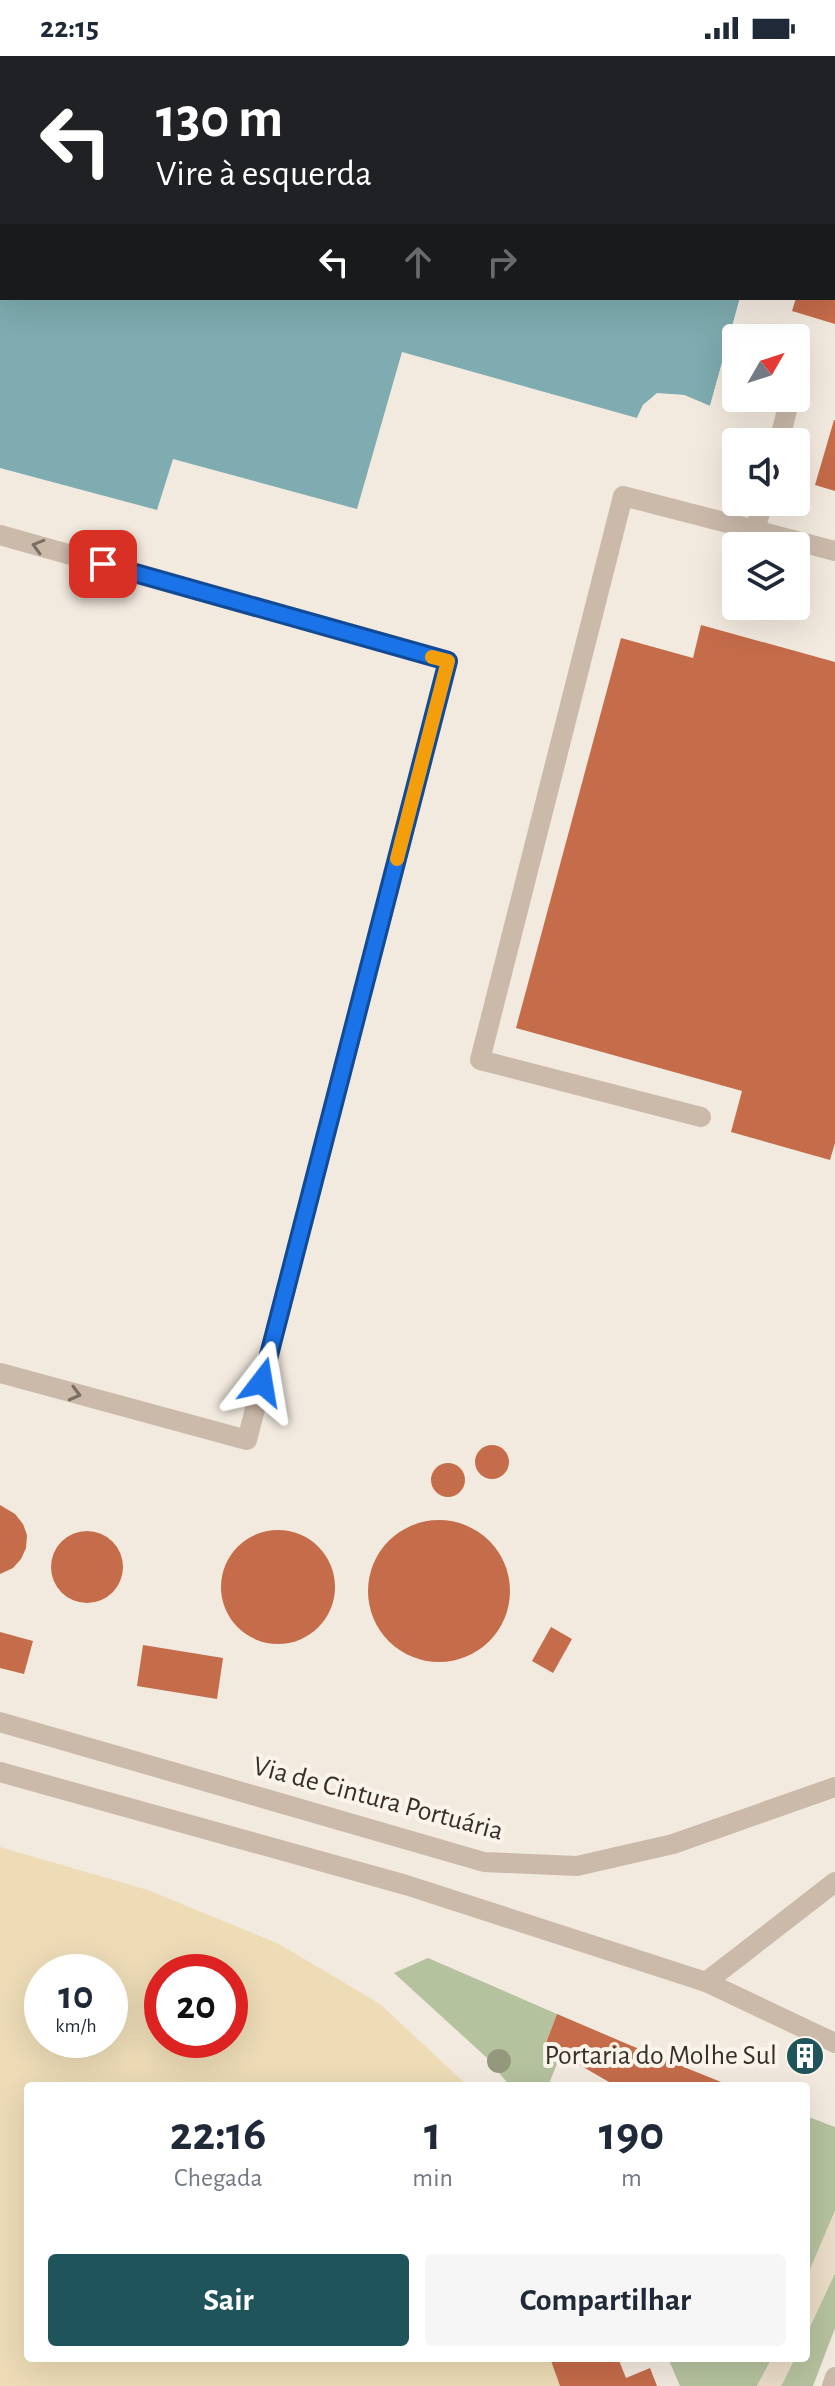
<!DOCTYPE html>
<html lang="pt">
<head>
<meta charset="utf-8">
<style>
	:root { --surface:#fff; --page:#f6f6f7; --text:#1f2937; --muted:#747a83; --accent:#1f545a }
	body { margin:0; font-family:"Alegreya Sans",sans-serif; background:var(--page); color:var(--text); height:100vh; display:flex; flex-direction:column; font-size:30px; white-space:nowrap }
	* { box-sizing:border-box; margin:0 }
	p { font-size:26px; color:var(--muted) }
	.icon { flex:none; width:44px; height:44px; fill:none; stroke:currentColor; stroke-width:2; stroke-linecap:round; stroke-linejoin:round }
	.map { position:relative; flex:1; overflow:hidden }
	.panel { position:absolute; left:24px; top:2026px; width:786px; height:280px; display:flex; flex-direction:column; background:var(--surface); border-radius:8px; box-shadow:0 8px 32px #0002 }
	.panel>* { flex:none }
	.guide { position:absolute; left:0px; top:0px; width:836px; height:244px; box-shadow:0 8px 32px #0002; background:#202124; color:#fff; overflow:hidden }
	.needle { width:52px; rotate:51deg }
	.buttons { position:absolute; left:722px; top:268px; display:grid; gap:16px }
	.buttons a { display:grid; place-items:center; width:88px; height:88px; border-radius:8px; background:var(--surface); box-shadow:0 8px 32px #0002; font-size:40px }
	.speed { position:absolute; left:24px; top:1898px; display:flex; gap:16px; font-size:40px; font-weight:700; text-align:center }
	.speed>* { display:grid; place-content:center; width:104px; height:104px; border-radius:50%; background:var(--surface); box-shadow:0 8px 32px #0002; line-height:1 }
	.speed small { font-size:20px; font-weight:400 }
	.speed .limit { border:12px solid #d22; background:#fff; color:#111 }
	.pin { position:absolute; display:grid; place-items:center; width:68px; height:68px; color:#fff; margin:-34px; border-radius:16px; box-shadow:0 4px 12px #0006 }
	.me { position:absolute; width:88px; margin:-44px; rotate:14deg; stroke-linejoin:round; filter:drop-shadow(0 0 6px #0008) }
	.turn { display:flex; align-items:center; gap:28px; height:168px; padding:0 24px; font-size:36px }
	.turn .icon { width:104px; height:104px; stroke-width:2.5 }
	.turn b { display:block; font-size:56px; line-height:68px }
	.lanes { display:flex; align-items:center; height:76px; padding:0 24px; background:#0003; justify-content:center; gap:40px; direction:ltr }
	.lanes .off { opacity:.35 }
	.eta { display:flex; justify-content:space-evenly; align-items:center; height:136px; text-align:center }
	.eta b { font-size:48px; font-weight:700; line-height:56px }
	.button { display:flex; gap:16px; margin-top:auto; padding:16px 24px }
	.button a { flex:1; height:92px; border-radius:8px; background:var(--accent); color:#fff; font-size:32px; font-weight:700; line-height:92px; text-align:center }
	.button a+a { background:var(--page); color:var(--text) }
	.status { display:flex; justify-content:space-between; align-items:center; height:56px; padding:0 40px; background:var(--surface); direction:ltr }
	.status svg { height:22px; fill:currentColor }
	.map>svg:first-child { display:block }
	.green { fill:#b5c29e }
	.sand { fill:#eddcb6; fill-rule:evenodd }
	.plaza { fill:#eadcc6 }
	.water { fill:#7eacb0 }
	.pier { fill:#f3eadf }
	.building { fill:#c56c4a }
	.lines { fill:none; stroke-linecap:round; stroke-linejoin:round }
	.minor { stroke:#cbbaaa; stroke-width:20 }
	.tree { fill:#94997e }
	.oneway { stroke:#7b6e64 }
	.route-casing { stroke:#114b97; stroke-width:20 }
	.route { stroke:#1a73e8; stroke-width:14 }
	.slow { stroke:#f59e0b; stroke-width:14 }
	.labels { text-anchor:middle; dominant-baseline:central; stroke-width:8; stroke-linejoin:round; paint-order:stroke }
	.street-label { font-size:28px; fill:#392f2a; stroke:#faf4eb }
	.poi-label { font-size:28px; fill:#392f2a; stroke:#faf4eb; text-anchor:end }
</style>
</head>
<body>
<div class="status"><b>22:15</b><svg viewBox="0 0 49 12"><path d="M0 12V9h3v3zM5 12V6h3v6zM10 12V3h3v9zM15 12V0h3v12zM26 1h20v11H26zM47 4h2v5h-2z"/></svg></div>
<div class="map">
<svg width="835" height="2330" viewBox="0 0 835 2330">
	<rect width="100%" height="100%" fill="#f3eadf"/>
	<g class="green">
		<path d="M428,1902L557,1958L545,1988L561,1998L548,2030H510L486,2001L394,1917Z"/>
		<path d="M806,2060L835,2071V2155L806,2223Z"/>
		<path d="M835,2217V2272L813,2330H781L795,2302H806V2279Z"/>
		<path d="M668,2302H772L757,2330H680Z"/>
	</g>
	<path class="sand" d="M0,1791L148,1834L279,1888L380,1948L468,2030H28V2302H550L560,2330H0ZM42,1916H110V1984H42ZM162,1916H230V1984H162Z"/>
	<g class="plaza">
		<path d="M835,2155V2217L806,2279V2223Z"/>
		<path d="M772,2302H795L781,2330H757Z"/>
	</g>
	<g class="water">
		<path d="M0,0H267L274,2H2V242H740L710,350L684,339L657,338L643,349L637,362L402,296L357,453L173,403L157,454L0,412Z"/>
		<path d="M583,0H755L754,2H590Z"/>
	</g>
	<path class="pier" d="M740,242H744L713,353L709,354L683,343L658,342L646,352L641,363L637,362L643,349L657,337L684,339L710,350Z"/>
	<g class="building">
		<path d="M796,242H835V268L792,255Z"/>
		<path d="M834,364H835V435L815,429Z"/>
		<path d="M701,569L835,606V1087L830,1104L731,1076L742,1035L516,972L621,582L693,602Z"/>
		<circle cx="492" cy="1406" r="17"/>
		<circle cx="448" cy="1424" r="17"/>
		<path d="M0,1449L15,1458L23,1468L27,1479L26,1492L21,1503L13,1512L0,1518Z"/>
		<circle cx="439" cy="1535" r="71"/>
		<circle cx="278" cy="1531" r="57"/>
		<circle cx="87" cy="1511" r="36"/>
		<path d="M551,1571L572,1583L553,1617L532,1605Z"/>
		<path d="M0,1576L33,1585L24,1618L0,1612Z"/>
		<path d="M143,1589L223,1602L217,1643L137,1630Z"/>
		<path d="M557,1958L632,1990L731,2030H616L545,1989Z"/>
		<path d="M793,1985L824,1999L817,2015L786,2001Z"/>
		<path d="M550,2302H618L626,2322L650,2312L657,2330H560Z"/>
	</g>
	<g class="lines">
		<g class="minor">
			<path d="M790,2L791,0"/>
			<path d="M834,87H835"/>
			<path d="M796,320L800,305"/>
			<path d="M779,386L790,342"/>
			<path d="M763,446L755,474L835,495"/>
			<path d="M0,479L448,605L247,1384L0,1317"/>
			<path d="M701,1061L480,1004L623,440L755,474"/>
			<path d="M0,1666L484,1806L577,1810L673,1788L835,1731"/>
			<path d="M0,1716L406,1829L706,1926L835,1987"/>
			<path d="M706,1926L835,1826"/>
			<path d="M832,2330L835,2321"/>
		</g>
	</g>
	<circle class="tree" cx="499" cy="2005" r="12"/>
	<defs><path id="oneway-chevron" d="M-2-3.5L2.5 0L-2 3.5" fill="none" stroke-width="1.6" stroke-linecap="round" stroke-linejoin="round" transform="scale(2)"/></defs>
	<g class="oneway">
		<use href="#oneway-chevron" transform="translate(38 490) rotate(-164)"/>
		<use href="#oneway-chevron" transform="translate(75 1338) rotate(15)"/>
	</g>
	<g class="lines">
		<defs>
			<path id="route" d="M103,508L448,605L262,1326"/>
		</defs>
		<use href="#route" class="route-casing"/>
		<use href="#route" class="route"/>
		<path class="slow" d="M397,803L448,605L432,601"/>
	</g>
	<defs>
		<symbol id="building-disc" viewBox="-11 -11 22 22"><circle r="9.5" fill="#1f545a" stroke="#faf4eb"/><path d="M-4-6H4V6H1V3H-1V6H-4ZM-2.5-4.3h1.7v1.8h-1.7ZM.8-4.3h1.7v1.8H.8ZM-2.5-1h1.7V.8h-1.7ZM.8-1h1.7V.8H.8Z" fill="#fff"/></symbol>
	</defs>
	<g fill-rule="evenodd">
		<use href="#building-disc" x="783" y="1978" width="44" height="44"/>
	</g>
	<g class="labels">
		<g class="street-label">
			<text transform="translate(378 1743) rotate(15)">Via de Cintura Portuária</text>
		</g>
		<g class="poi-label">
			<text x="777" y="2000">Portaria do Molhe Sul</text>
		</g>
	</g>
</svg>
<div class="buttons">
<a><svg class="needle" viewBox="-14 -14 28 28"><path d="M0-13l5 13h-10z" fill="#e53935"/><path d="M0 13l5-13h-10z" fill="#747a83"/></svg></a>
<a><svg class="icon" aria-label="sound" viewBox="0 0 24 24"><path d="M4 9h4l5-4v14l-5-4H4zM17 9q2 3 0 6"/></svg></a>
<a><svg class="icon" aria-label="layers" viewBox="0 0 24 24"><path d="M12 4l9 5-9 5-9-5zM3 14l9 5 9-5"/></svg></a>
</div>
<div class="speed"><div>10<small>km/h</small></div><div class="limit">20</div></div>
<div class="pin" style="left:103px;top:508px;background:#d93025"><svg class="icon" aria-label="arrive" viewBox="0 0 24 24"><path d="M6 21V4h12l-3 4 3 4H6"/></svg></div>
<svg class="me" style="left:262px;top:1326px" viewBox="-20 -20 40 40"><path d="M0-17L14 15 0 8-14 15z" fill="#1a73e8" stroke="#fff" stroke-width="4"/></svg>
<div class="guide">
<div class="turn"><svg class="icon" aria-label="left" viewBox="0 0 24 24"><path d="M17 20v-9H6M10 6l-5 5 5 5"/></svg><div><b>130 m</b>Vire à esquerda</div></div>
<div class="lanes"><svg class="icon" aria-label="left" viewBox="0 0 24 24"><path d="M17 20v-9H6M10 6l-5 5 5 5"/></svg><svg class="icon off" aria-label="ahead" viewBox="0 0 24 24"><path d="M12 20V5M6 11l6-6 6 6"/></svg><svg class="icon off" aria-label="right" viewBox="0 0 24 24"><path d="M7 20v-9h11M14 6l5 5-5 5"/></svg></div>
</div>
<section class="panel">
<div class="eta">
<div><b>22:16</b><p>Chegada</p></div>
<div><b>1</b><p>min</p></div>
<div><b>190</b><p>m</p></div>
</div>
<div class="button"><a>Sair</a><a>Compartilhar</a></div>
</section>
</div>
</body>
</html>
